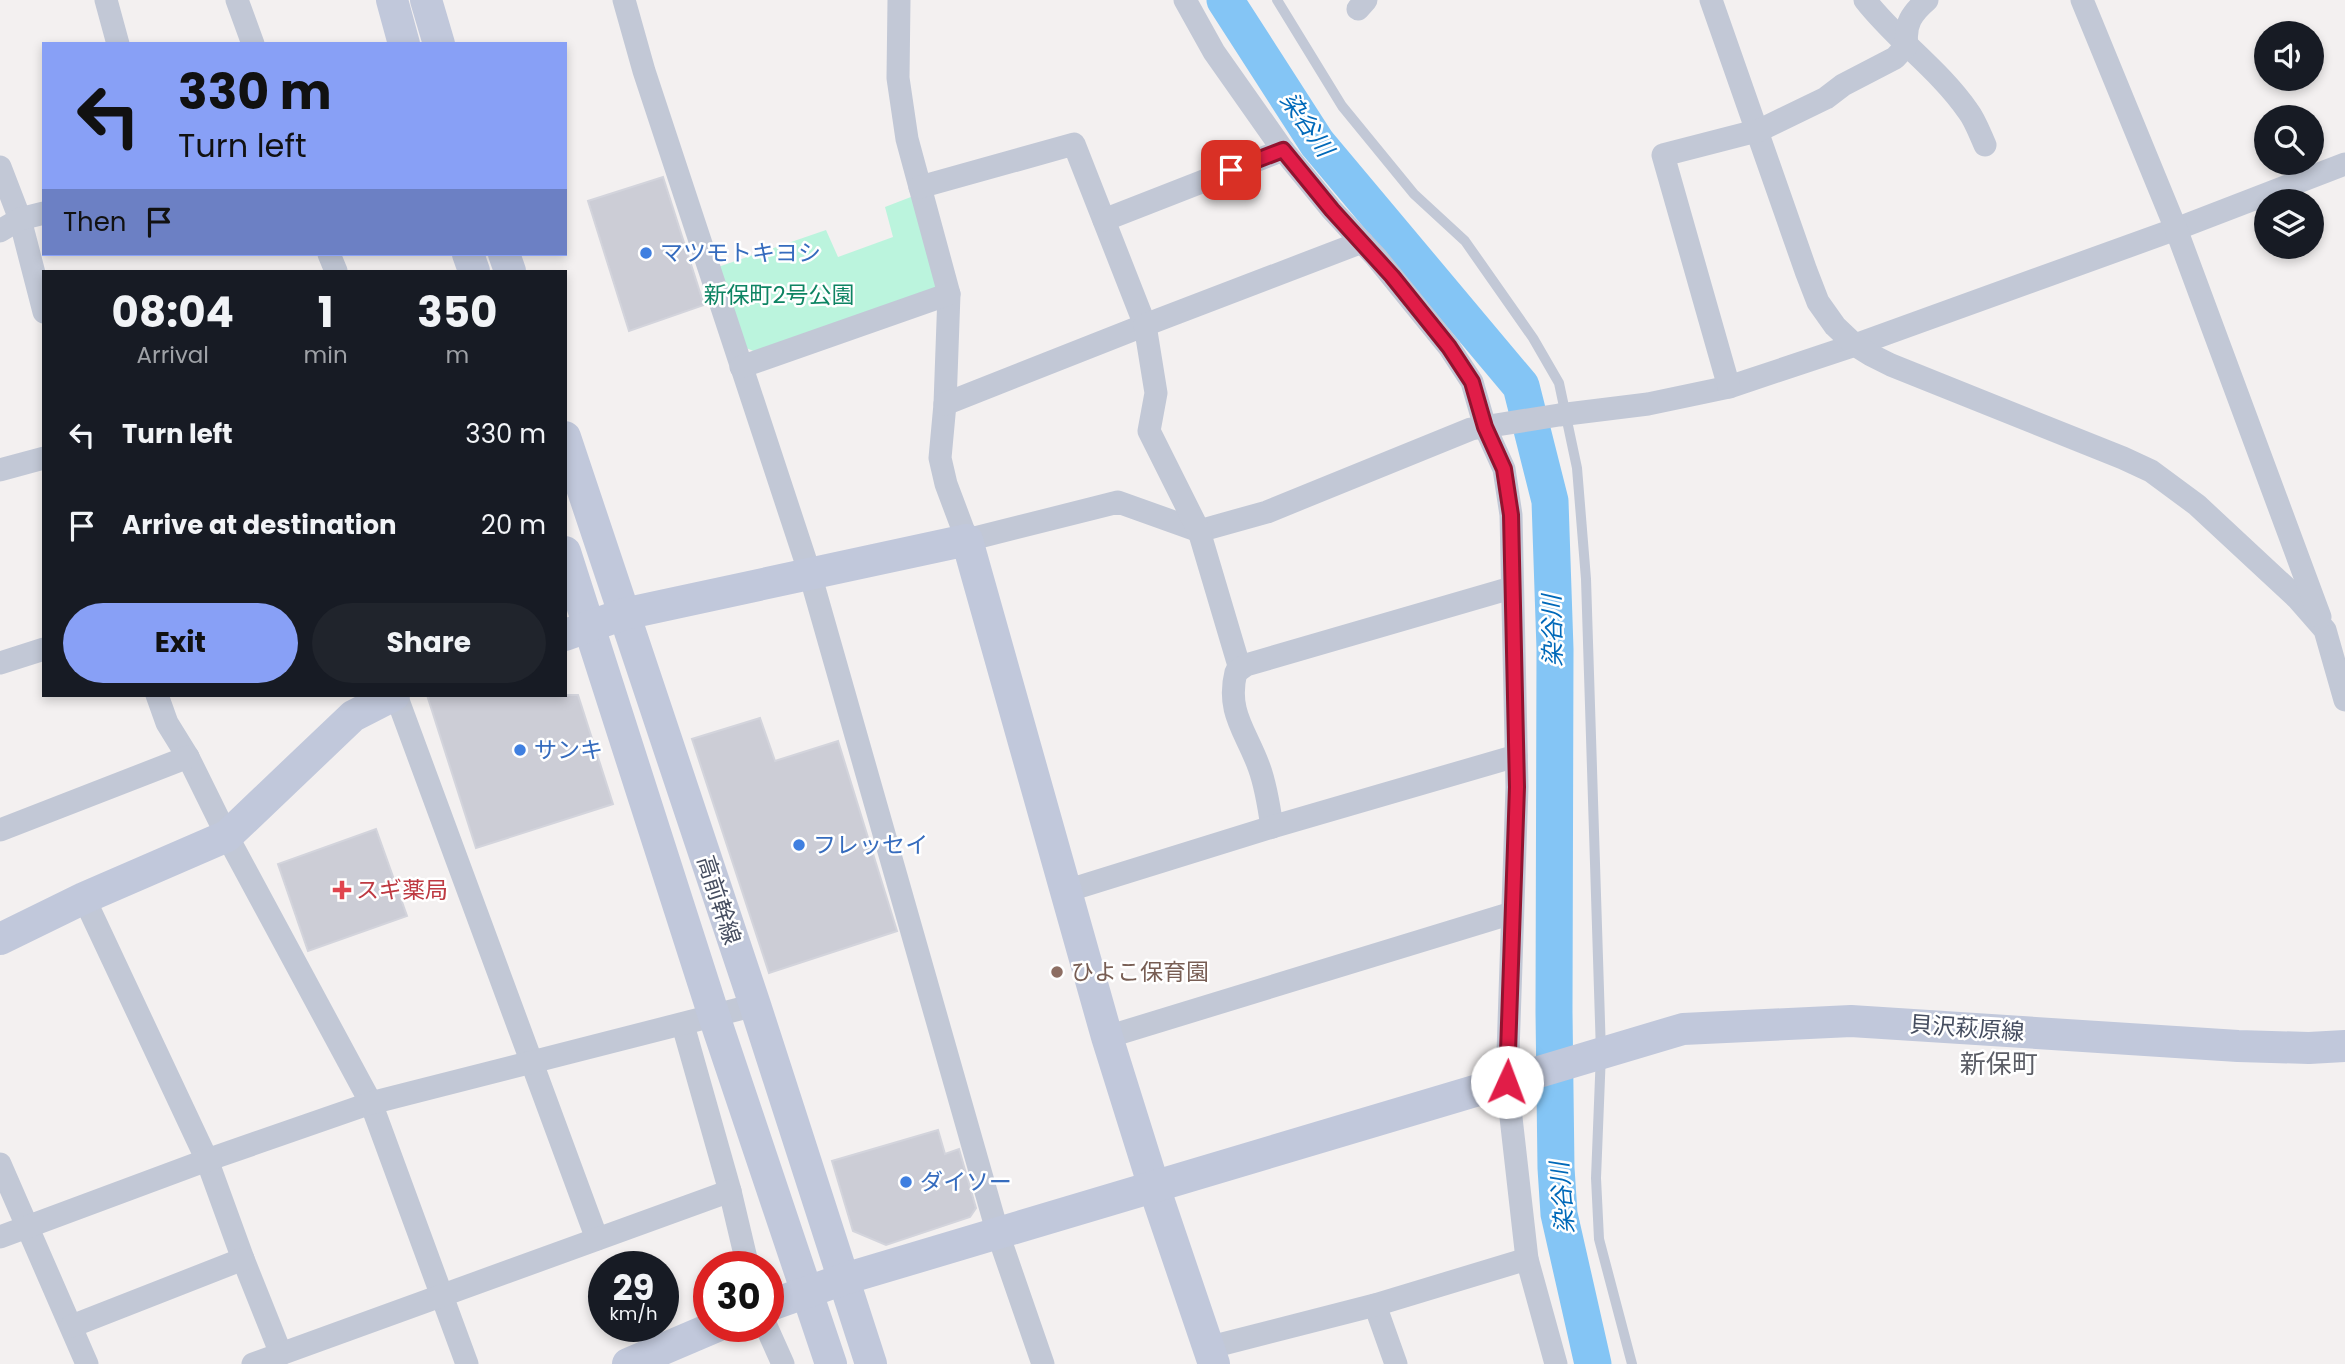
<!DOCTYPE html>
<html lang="en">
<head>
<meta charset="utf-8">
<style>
	:root { --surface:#171b24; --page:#20242c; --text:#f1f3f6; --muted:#9ea1a6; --accent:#88a0f6 }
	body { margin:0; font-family:Poppins,"Noto Sans JP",sans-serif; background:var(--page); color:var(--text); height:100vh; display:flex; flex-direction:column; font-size:26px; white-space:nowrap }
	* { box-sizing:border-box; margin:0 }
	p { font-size:23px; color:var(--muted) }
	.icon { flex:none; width:38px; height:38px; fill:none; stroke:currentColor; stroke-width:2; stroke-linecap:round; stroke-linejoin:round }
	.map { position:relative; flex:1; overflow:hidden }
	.drawer { position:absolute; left:42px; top:270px; width:525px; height:427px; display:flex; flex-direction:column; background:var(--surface); border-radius:0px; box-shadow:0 4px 10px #0003 }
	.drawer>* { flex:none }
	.hud { position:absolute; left:42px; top:42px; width:525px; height:214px; border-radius:0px; box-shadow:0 4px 10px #0003; background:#88a0f6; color:#111; overflow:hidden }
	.controls { position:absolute; left:2254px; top:21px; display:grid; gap:14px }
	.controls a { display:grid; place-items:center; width:70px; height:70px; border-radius:50%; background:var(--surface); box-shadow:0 4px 10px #0003; font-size:35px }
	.speed { position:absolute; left:588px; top:1251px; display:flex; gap:14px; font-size:35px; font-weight:700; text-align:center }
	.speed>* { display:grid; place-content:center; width:91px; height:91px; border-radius:50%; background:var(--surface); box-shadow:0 4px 10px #0003; line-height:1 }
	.speed small { font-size:18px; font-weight:400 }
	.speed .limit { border:10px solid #d22; background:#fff; color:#111 }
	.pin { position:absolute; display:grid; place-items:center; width:60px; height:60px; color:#fff; margin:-30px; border-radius:14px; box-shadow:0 4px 10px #0006 }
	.me { position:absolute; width:77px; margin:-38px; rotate:2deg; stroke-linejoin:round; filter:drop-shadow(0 0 5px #0008) }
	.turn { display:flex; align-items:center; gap:24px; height:147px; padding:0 21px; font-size:32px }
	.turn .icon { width:91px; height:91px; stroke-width:2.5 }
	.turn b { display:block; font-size:49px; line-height:60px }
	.then { display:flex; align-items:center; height:66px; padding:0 21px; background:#0003; gap:14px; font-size:26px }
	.eta { display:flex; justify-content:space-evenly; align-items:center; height:119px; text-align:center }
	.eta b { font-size:42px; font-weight:700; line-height:49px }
	.action { display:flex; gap:14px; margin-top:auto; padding:14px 21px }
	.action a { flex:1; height:80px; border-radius:42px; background:var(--accent); color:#111; font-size:28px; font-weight:700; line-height:80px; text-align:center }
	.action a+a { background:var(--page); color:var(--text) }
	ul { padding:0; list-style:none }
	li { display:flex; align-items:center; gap:21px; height:91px; padding:0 21px }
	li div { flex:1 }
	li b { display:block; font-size:26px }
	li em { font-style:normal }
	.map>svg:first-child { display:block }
	.green { fill:#bbf4dd }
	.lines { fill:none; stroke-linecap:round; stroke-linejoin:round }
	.river { stroke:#84c5f5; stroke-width:37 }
	.building { fill:#cccdd6; stroke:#d3d4dc; stroke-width:2 }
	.lane { stroke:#c2c8d6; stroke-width:10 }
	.street { stroke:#c2c8d6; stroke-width:23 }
	.secondary { stroke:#c1c8db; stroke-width:32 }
	.route-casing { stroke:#92132f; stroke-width:18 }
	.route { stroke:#e11d48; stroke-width:12 }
	.shop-dot { fill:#3f7fe0; stroke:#fff; stroke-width:2.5 }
	.health-dot { fill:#e0444e; stroke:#fff; stroke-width:2.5 }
	.education-dot { fill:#8d6e63; stroke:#fff; stroke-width:2.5 }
	.labels { text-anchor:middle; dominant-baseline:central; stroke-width:5; stroke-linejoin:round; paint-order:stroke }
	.shop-label { font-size:23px; fill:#366cbe; stroke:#fff; text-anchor:start }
	.park-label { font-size:23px; fill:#0e8463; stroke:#fff }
	.health-label { font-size:23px; fill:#be3a42; stroke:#fff; text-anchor:start }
	.street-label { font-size:23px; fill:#464e60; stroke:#fff }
	.education-label { font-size:23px; fill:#785e54; stroke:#fff; text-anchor:start }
	.water-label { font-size:24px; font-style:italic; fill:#0069b9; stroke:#fff }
	.quarter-label { font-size:26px; fill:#5c5e66; stroke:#fff }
</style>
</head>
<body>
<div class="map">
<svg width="2345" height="1364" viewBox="0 0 2345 1364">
	<rect width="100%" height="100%" fill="#f3f0f0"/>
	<path class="green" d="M916,195L939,287L756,352L746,348L718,267L826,230L838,257L893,237L885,207Z"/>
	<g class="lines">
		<path class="river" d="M1225,0L1317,143L1521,386L1550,501L1555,649L1554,1012L1556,1168L1559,1214L1593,1364"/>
	</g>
	<g class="building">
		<path d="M663,177L704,305L629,331L588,201Z"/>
		<path d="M427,695H578L613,804L476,848Z"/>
		<path d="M760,718L775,761L838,741L897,931L769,973L692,739Z"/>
		<path d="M376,829L407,916L308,951L278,864Z"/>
		<path d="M938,1130L945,1154L959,1149L976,1208L970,1217L886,1245L853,1231L832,1161Z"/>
	</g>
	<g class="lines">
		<path class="lane" d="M1277,0L1342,106L1414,194L1465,241L1533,338L1559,383L1577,468L1586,579L1601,1053L1596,1178L1599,1239L1632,1364"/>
		<g class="street">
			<path d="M106,0L118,44"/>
			<path d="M237,0L253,44"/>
			<path d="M624,0L644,71L810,574L998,1234L1043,1364"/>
			<path d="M899,0L898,78L907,139L949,294L945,404L940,458L946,484L967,540L1118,502L1199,531L1267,512L1471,429L1559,415L1648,404L1729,387L1855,345L2176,229L2345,164"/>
			<path d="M1185,0L1214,52L1283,150L1332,210L1376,257L1449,347L1472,382L1485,427L1504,469L1511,515L1517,787L1507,1082L1527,1259L1556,1364"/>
			<path d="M1711,0L1806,271L1818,302L1835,326L1855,345L1871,355L1891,365L2123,458L2151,471L2197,505L2297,598L2325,630L2345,700"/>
			<path d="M1865,0C1896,40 1939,69 1968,111C1975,120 1980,134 1985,145"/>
			<path d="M2082,0L2176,229L2320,617"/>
			<path d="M1358,9L1366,0"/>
			<path d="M0,167L20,219L44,312"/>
			<path d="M920,187L1074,144L1145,325L945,404"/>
			<path d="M1104,220L1283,150"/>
			<path d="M0,231L20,219L44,213"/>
			<path d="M329,254L336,271"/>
			<path d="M741,367L949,294"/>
			<path d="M1729,387L1663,155L1760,130L1826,98L1843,85L1895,58L1907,45C1904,24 1912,13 1927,0"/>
			<path d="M0,470L44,458"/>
			<path d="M0,663L44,649"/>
			<path d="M1240,669L1199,531L1149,431L1156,393L1145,325L1362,242"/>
			<path d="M157,695L167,723L188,757L227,836L371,1103L467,1364"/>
			<path d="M396,695L597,1239"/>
			<path d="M1272,827C1269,806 1266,786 1259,767C1246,731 1226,712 1236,672L1246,665L1511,588"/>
			<path d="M0,830L188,757"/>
			<path d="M1066,891L1272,827L1516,756"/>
			<path d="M84,898L207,1160L243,1259L281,1354"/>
			<path d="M683,1025L730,1191L748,1267"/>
			<path d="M1107,1037L1512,913"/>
			<path d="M0,1164L87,1364"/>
			<path d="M0,1237L207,1160L371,1103L755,1005"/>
			<path d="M1375,1305L1396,1364"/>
			<path d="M72,1326L243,1259"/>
			<path d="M766,1326L783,1364"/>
			<path d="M1207,1348L1375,1305L1527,1259"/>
			<path d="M253,1364L730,1191"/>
		</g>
		<g class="secondary">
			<path d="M392,0L404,44"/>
			<path d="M426,0L439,44"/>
			<path d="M468,254L474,271"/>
			<path d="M504,254L510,271"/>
			<path d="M565,437L755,1005L871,1364"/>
			<path d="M565,552L714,1016L831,1364"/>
			<path d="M565,635L624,614L967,540L1107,1037L1154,1187L1214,1364"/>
			<path d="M0,939L84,898L227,836L353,716L394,695"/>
			<path d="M768,1306L844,1279L1683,1029L1851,1021L2238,1046L2309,1048L2345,1046"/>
			<path d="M628,1364L717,1326"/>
		</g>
	</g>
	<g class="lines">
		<defs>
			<path id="route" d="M1231,170L1283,150L1332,210L1392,276L1449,347L1472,382L1485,427L1504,469L1511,515L1517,787L1507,1082"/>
		</defs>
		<use href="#route" class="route-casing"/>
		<use href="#route" class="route"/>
	</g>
	<g class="shop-dot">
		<circle cx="646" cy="253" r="7"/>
		<circle cx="520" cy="750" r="7"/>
		<circle cx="799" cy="845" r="7"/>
		<circle cx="906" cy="1182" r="7"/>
	</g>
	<path class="health-dot" d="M338.5 879.5h7v7h7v7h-7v7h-7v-7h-7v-7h7z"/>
	<circle class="education-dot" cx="1057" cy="972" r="7"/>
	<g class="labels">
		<g class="shop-label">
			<text x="660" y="253">マツモトキヨシ</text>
			<text x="534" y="750">サンキ</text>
			<text x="813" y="845">フレッセイ</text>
			<text x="920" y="1182">ダイソー</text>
		</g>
		<g class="park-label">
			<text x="779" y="295">新保町2号公園</text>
		</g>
		<g class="health-label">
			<text x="356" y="890">スギ薬局</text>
		</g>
		<g class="street-label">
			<text transform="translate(719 900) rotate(72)">高前幹線</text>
			<text transform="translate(1967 1028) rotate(4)">貝沢萩原線</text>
		</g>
		<g class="education-label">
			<text x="1071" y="972">ひよこ保育園</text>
		</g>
		<g class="water-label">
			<text transform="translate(1307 124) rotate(55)">染谷川</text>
			<text transform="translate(1552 631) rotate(-91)">染谷川</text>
			<text transform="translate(1562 1198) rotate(-95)">染谷川</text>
		</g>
		<g class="quarter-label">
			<text x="1999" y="1064">新保町</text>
		</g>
	</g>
</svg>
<div class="controls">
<a><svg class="icon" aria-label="sound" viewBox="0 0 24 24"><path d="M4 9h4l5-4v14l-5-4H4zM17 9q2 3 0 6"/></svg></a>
<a><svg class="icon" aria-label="search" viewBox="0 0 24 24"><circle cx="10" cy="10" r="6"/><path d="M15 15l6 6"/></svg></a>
<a><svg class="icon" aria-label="layers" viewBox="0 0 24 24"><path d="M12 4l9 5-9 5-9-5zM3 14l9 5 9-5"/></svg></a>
</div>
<div class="speed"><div>29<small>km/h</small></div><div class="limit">30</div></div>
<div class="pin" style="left:1231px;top:170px;background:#d93025"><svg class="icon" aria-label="arrive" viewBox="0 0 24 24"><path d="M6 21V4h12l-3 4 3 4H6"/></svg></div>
<svg class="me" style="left:1507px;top:1082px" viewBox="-20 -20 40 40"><circle r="19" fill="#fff"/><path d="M0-13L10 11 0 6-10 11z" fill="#e11d48"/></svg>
<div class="hud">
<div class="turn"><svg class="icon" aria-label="left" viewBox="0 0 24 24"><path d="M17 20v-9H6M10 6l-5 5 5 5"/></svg><div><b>330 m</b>Turn left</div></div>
<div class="then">Then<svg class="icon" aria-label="arrive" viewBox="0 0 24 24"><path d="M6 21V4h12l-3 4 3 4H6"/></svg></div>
</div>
<section class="drawer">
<div class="eta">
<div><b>08:04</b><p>Arrival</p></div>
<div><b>1</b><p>min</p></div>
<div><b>350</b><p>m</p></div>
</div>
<ul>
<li><svg class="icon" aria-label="left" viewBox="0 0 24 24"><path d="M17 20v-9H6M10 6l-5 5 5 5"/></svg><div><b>Turn left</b></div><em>330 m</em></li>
<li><svg class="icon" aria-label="arrive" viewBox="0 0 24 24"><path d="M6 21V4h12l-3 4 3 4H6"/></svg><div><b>Arrive at destination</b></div><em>20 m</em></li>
</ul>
<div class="action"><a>Exit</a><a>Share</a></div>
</section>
</div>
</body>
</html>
